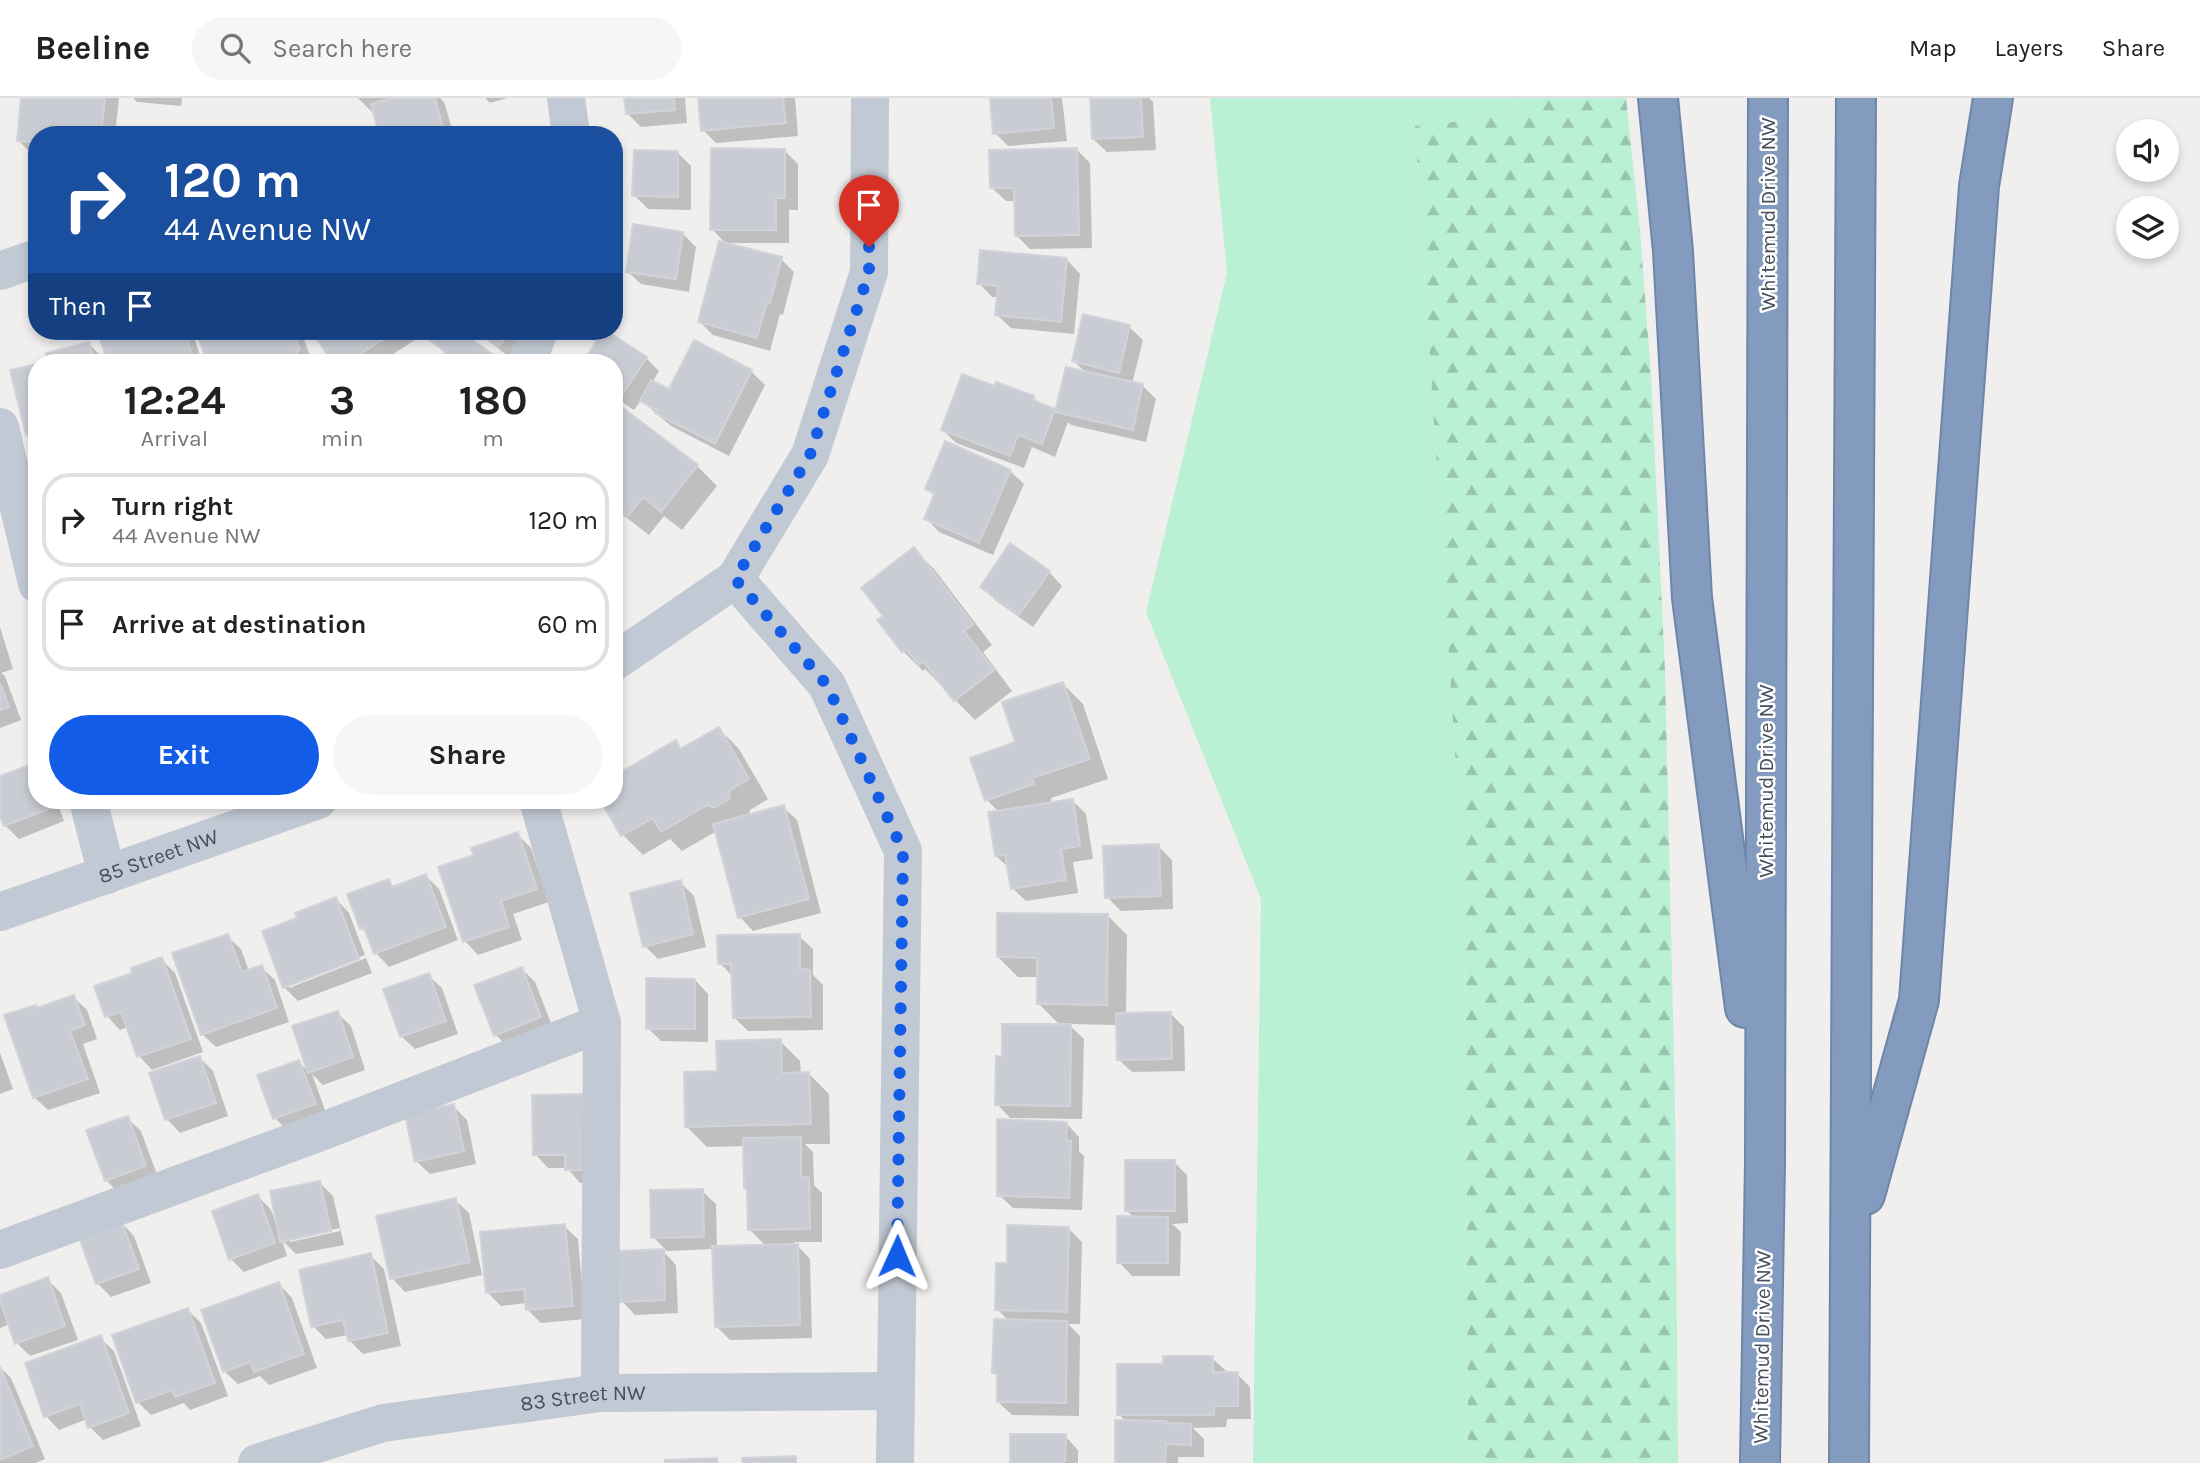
<!DOCTYPE html>
<html lang="en">
<head>
<meta charset="utf-8">
<style>
	:root { --surface:#fff; --page:#f6f6f6; --text:#222; --muted:#767676; --line:#e0e0e0; --accent:#125ce7 }
	body { margin:0; font-family:Karla,sans-serif; background:var(--page); color:var(--text); height:100vh; display:flex; flex-direction:column; font-size:26px; white-space:nowrap }
	* { box-sizing:border-box; margin:0 }
	p { font-size:23px; color:var(--muted) }
	.icon { flex:none; width:38px; height:38px; fill:none; stroke:currentColor; stroke-width:2; stroke-linecap:round; stroke-linejoin:round }
	.map { position:relative; flex:1; overflow:hidden }
	.side { position:absolute; left:28px; top:256px; width:595px; height:455px; display:flex; flex-direction:column; background:var(--surface); border-radius:28px; box-shadow:0 4px 10px #0003 }
	.side>* { flex:none }
	.guide { position:absolute; left:28px; top:28px; width:595px; height:214px; border-radius:28px; box-shadow:0 4px 10px #0003; background:#1a4fa0; color:#fff; overflow:hidden }
	.tools { position:absolute; left:2116px; top:21px; display:grid; gap:14px }
	.tools a { display:grid; place-items:center; width:63px; height:63px; border-radius:50%; background:var(--surface); box-shadow:0 4px 10px #0003; font-size:35px }
	.pin { position:absolute; display:grid; place-items:center; width:60px; height:60px; color:#fff; margin:-72px -30px; border-radius:50% 50% 50% 0; rotate:-45deg; box-shadow:0 0 7px #0007 }
	.pin .icon { rotate:45deg }
	.me { position:absolute; width:77px; margin:-38px; rotate:1deg; stroke-linejoin:round; filter:drop-shadow(0 0 5px #0008) }
	.turn { display:flex; align-items:center; gap:24px; height:147px; padding:0 21px; font-size:32px }
	.turn .icon { width:91px; height:91px; stroke-width:2.5 }
	.turn b { display:block; font-size:49px; line-height:60px }
	.then { display:flex; align-items:center; height:66px; padding:0 21px; background:#0003; gap:14px; font-size:26px }
	.eta { display:flex; justify-content:space-evenly; align-items:center; height:119px; text-align:center }
	.eta b { font-size:42px; font-weight:700; line-height:49px }
	.cta { display:flex; gap:14px; margin-top:auto; padding:14px 21px }
	.cta a { flex:1; height:80px; border-radius:42px; background:var(--accent); color:#fff; font-size:28px; font-weight:700; line-height:80px; text-align:center }
	.cta a+a { background:var(--page); color:var(--text) }
	ul { padding:0; list-style:none }
	li { display:flex; align-items:center; gap:21px; height:94px; margin:0 14px 10px; padding:0 7px; border:4px solid var(--line); border-radius:28px }
	li div { flex:1 }
	li b { display:block; font-size:26px }
	li em { font-style:normal }
	header { display:flex; align-items:center; gap:42px; box-sizing:border-box; height:98px; padding:0 35px; background:var(--surface); border-bottom:2px solid var(--line) }
	header strong { font-size:33px }
	nav { display:flex; gap:38px; margin-inline-start:auto; font-size:24px }
	.search { width:490px; height:63px; background:var(--page); display:flex; align-items:center; gap:18px; box-sizing:border-box; padding:0 24px; border-radius:38px; color:var(--muted); font-size:26px }
	.map>svg:first-child { display:block }
	.green { fill:#baf0d4 }
	.forest { fill:url(#forest-firs) }
	.shadow { fill:#0003; fill-rule:evenodd }
	.building { fill:#caccd4; stroke:#d2d3da; stroke-width:2 }
	.lines { fill:none; stroke-linecap:round; stroke-linejoin:round }
	.highway-casing { stroke:#6f86ab; stroke-width:42 }
	.minor { stroke:#c1c9d4; stroke-width:38 }
	.highway { stroke:#839bbf; stroke-width:38 }
	.route { stroke:#125ce7; stroke-width:12; stroke-dasharray:0 21.6 }
	.labels { text-anchor:middle; dominant-baseline:central; stroke-width:5; stroke-linejoin:round; paint-order:stroke }
	.street-label { font-size:21px; fill:#454f5c; stroke:#fff }
</style>
</head>
<body>
<header>
<strong>Beeline</strong>
<div class="search"><svg class="icon" aria-label="search" viewBox="0 0 24 24"><circle cx="10" cy="10" r="6"/><path d="M15 15l6 6"/></svg>Search here</div>
<nav><a>Map</a><a>Layers</a><a>Share</a></nav>
</header>
<div class="map">
<svg width="2200" height="1365" viewBox="0 0 2200 1365">
	<defs>
		<pattern id="forest-firs" width="22" height="20" patternUnits="userSpaceOnUse" patternTransform="scale(1.75)"><rect width="22" height="20" fill="#baf0d4"/><path d="M5 1l3.5 6h-7zM16 11l3.5 6h-7z" fill="#99c5af"/></pattern>
	</defs>
	<rect width="100%" height="100%" fill="#f1eeee"/>
	<path class="green" d="M1210,0H1516L1518,17L1415,29L1465,811L1468,1365H1253L1261,801L1146,514L1227,175Z"/>
	<path class="forest" d="M1516,0H1626L1640,133L1651,277L1665,573L1675,1003L1678,1365H1468L1465,811L1415,28L1518,17Z"/>
	<g class="shadow">
		<path d="M22,0H119L115,37H37V56H32L19,43Z"/>
		<path d="M133,0H182L181,8L137,4Z"/>
		<path d="M358,0H440L444,4L454,37H381L376,18Z"/>
		<path d="M485,0H507L490,5Z"/>
		<path d="M626,0H685L687,25L641,29L627,15Z"/>
		<path d="M700,0H795L798,38L716,45L703,32Z"/>
		<path d="M992,0H1062L1067,43L1008,48L995,35Z"/>
		<path d="M1091,0H1149L1153,4L1156,52L1107,54L1093,41Z"/>
		<path d="M1077,52L1090,65L1092,150L1030,151L1016,137V103H1006L992,90Z"/>
		<path d="M785,53L798,66V112H789V145H725L712,131Z"/>
		<path d="M678,55L691,68V112L648,111L634,97Z"/>
		<path d="M683,136L696,149L689,194L641,186L627,173Z"/>
		<path d="M781,161L794,174L783,217L780,216L770,253L713,237L700,224Z"/>
		<path d="M1067,162L1080,176L1074,236L1011,230L997,217L999,199H992L979,185Z"/>
		<path d="M1129,229L1143,242L1132,286L1143,288L1156,301L1146,344L1071,327L1068,324L1055,359L1032,349L1024,370L956,345L943,332L996,290L1033,299L1040,306L1057,315L1067,271L1086,275L1074,263Z"/>
		<path d="M99,233H192L202,264H110Z"/>
		<path d="M198,233H301L312,264H209Z"/>
		<path d="M314,233H417L421,238L381,264H334Z"/>
		<path d="M436,233H457L500,264H440L446,256L430,241Z"/>
		<path d="M475,233H535L512,261Z"/>
		<path d="M605,233L646,260L659,273L652,285L669,294L751,273L765,287L729,358L671,328L641,302L634,312L614,299V264H585Z"/>
		<path d="M89,246L102,259L103,264H50L48,256Z"/>
		<path d="M37,267V346L27,336Z"/>
		<path d="M614,306L697,368L717,388L682,432L664,418L649,437L614,410Z"/>
		<path d="M1010,373L1024,386L993,457L939,434L926,420L935,399L927,390Z"/>
		<path d="M914,452L934,471L992,547L983,554L1012,593L975,622L955,602L942,584L940,586L925,571L923,573L903,553L885,518Z"/>
		<path d="M1049,474L1062,488L1033,529L995,502L982,489Z"/>
		<path d="M0,529L13,571L1,575L5,578L21,622L0,630Z"/>
		<path d="M1063,586L1083,606L1108,681L1051,700L1052,706L1073,703L1086,716L1093,761L1073,764L1078,795L1026,803L1012,790L1009,770L996,758L999,714L987,702L1018,645Z"/>
		<path d="M719,631L739,651L768,701L750,712L749,718L783,709L797,722L821,815L753,833L740,819L717,733L682,753L670,741L643,757L623,737L602,702H614L675,644L682,651Z"/>
		<path d="M0,680L37,702H56L64,723L19,741L5,727L0,714Z"/>
		<path d="M517,736L531,750L549,804L513,816L522,842L478,857L465,843L440,770L476,758Z"/>
		<path d="M1158,748L1172,762L1173,811L1121,813L1107,799Z"/>
		<path d="M426,778L439,791L458,842L389,869L376,855L369,838L361,830L388,783L395,789Z"/>
		<path d="M680,784L694,798L706,849L658,861L645,848Z"/>
		<path d="M336,801L349,815L365,857L289,886V890L366,860L372,875L298,903L284,889L299,821Z"/>
		<path d="M1107,817L1127,837L1126,916H1171L1184,929L1185,973L1132,974L1118,961V927L1068,926L1084,941L1082,1021L1010,1020L997,1006L1004,960L1061,928L1039,906V879H1018L998,859Z"/>
		<path d="M227,838L241,851L249,873L261,869L275,882L289,924L216,949L202,936Z"/>
		<path d="M799,838L813,851V877L823,887V932L748,933L734,919L733,879L720,865Z"/>
		<path d="M161,861L175,875L203,954L152,972L139,958L128,929L120,932L107,918L97,889L134,876Z"/>
		<path d="M522,871L535,884L554,933L509,950L496,937Z"/>
		<path d="M428,877L442,890L458,936L415,951L401,938Z"/>
		<path d="M695,882L708,896V944L661,943L648,930Z"/>
		<path d="M73,899L87,912L97,941L83,946L100,995L48,1012L34,999L38,911Z"/>
		<path d="M337,915L351,928L365,972L323,987L312,976L328,1020L288,1033L275,1020L299,964L310,975L294,929Z"/>
		<path d="M780,943L800,963L801,976H809L829,996L830,1046H805L813,1054L814,1087L822,1095V1144H794L810,1161L812,1240L730,1242L716,1228L714,1151L667,1153L653,1139L702,1093L716,1106L717,1150L766,1148L750,1132L749,1093L746,1090L745,1048L707,1049L687,1029L719,974Z"/>
		<path d="M0,955L13,991L0,996Z"/>
		<path d="M200,960L213,973L228,1018L180,1035L167,1021Z"/>
		<path d="M453,1008L467,1022L476,1066L430,1076L416,1063Z"/>
		<path d="M596,1012L600,1085H580L567,1070H548L535,1056Z"/>
		<path d="M127,1020L141,1033L159,1082L120,1096L106,1082Z"/>
		<path d="M1066,1025L1079,1039V1053L1084,1058L1082,1112L1013,1110L999,1097Z"/>
		<path d="M1174,1064L1187,1077L1188,1125L1172,1126L1181,1134L1180,1178H1132L1119,1164L1134,1120L1126,1112Z"/>
		<path d="M320,1085L333,1098L344,1147L296,1156L282,1142L287,1158L244,1174L231,1161L258,1098L271,1112L277,1128ZM340,1130V1133L290,1144V1140Z"/>
		<path d="M455,1102L469,1115L482,1177L405,1194L392,1180Z"/>
		<path d="M121,1124L134,1138L151,1185L111,1199L97,1185Z"/>
		<path d="M564,1128L578,1141L585,1221L541,1225L528,1212L527,1205L501,1208L487,1194Z"/>
		<path d="M1068,1130L1082,1144L1080,1226H1068L1080,1238L1079,1318L1012,1317L998,1304L999,1279L994,1274L1009,1223L997,1211L1009,1167Z"/>
		<path d="M663,1153L676,1167L678,1215L635,1217L622,1203Z"/>
		<path d="M370,1157L384,1171L401,1248L363,1256L349,1242L348,1237L326,1241L313,1228Z"/>
		<path d="M47,1181L61,1195L78,1242L30,1258L17,1245L10,1226L0,1230V1199Z"/>
		<path d="M279,1186L292,1200L317,1270L269,1287L260,1278L238,1286L224,1273Z"/>
		<path d="M188,1212L201,1225L228,1298L190,1312L184,1305L151,1317L138,1304Z"/>
		<path d="M100,1240L114,1253L141,1328L103,1342L90,1329L87,1321L59,1332L46,1318Z"/>
		<path d="M1212,1260L1226,1273V1276H1237L1250,1289L1251,1321H1227L1226,1329L1193,1330L1204,1341V1359H1178V1365H1116L1126,1324L1119,1316L1164,1267Z"/>
		<path d="M0,1269L11,1280L45,1361L36,1365H0Z"/>
		<path d="M1065,1338L1078,1352V1365H1011Z"/>
	</g>
	<g class="building">
		<path d="M21,0H105L101,37H37V45L17,43Z"/>
		<path d="M392,0H435L445,37H379L371,6Z"/>
		<path d="M624,0H674L675,12L626,16Z"/>
		<path d="M698,0H783L786,25L701,33Z"/>
		<path d="M990,0H1051L1054,30L993,36Z"/>
		<path d="M1090,0H1141L1143,39L1092,41Z"/>
		<path d="M711,50L785,51V100H776V132H710Z"/>
		<path d="M1077,50L1079,137L1015,138L1014,90H990L989,52Z"/>
		<path d="M634,52L678,53V99L632,98Z"/>
		<path d="M633,126L683,134L676,181L626,174Z"/>
		<path d="M719,143L782,159L770,205L767,204L757,240L698,224Z"/>
		<path d="M980,152L1067,160L1061,224L995,217L998,188L977,186Z"/>
		<path d="M1083,216L1130,227L1119,275L1072,263Z"/>
		<path d="M97,233H184L194,262L186,264H108Z"/>
		<path d="M196,233H293L300,252L296,253L300,264H207Z"/>
		<path d="M312,233H396L347,264H332Z"/>
		<path d="M434,233H460L499,261L497,264H438L446,254L428,241Z"/>
		<path d="M476,233H511L498,249Z"/>
		<path d="M603,233H607L647,259L620,300L614,296V264H583Z"/>
		<path d="M694,242L752,272L715,346L655,315L657,312L640,303L651,282L669,291Z"/>
		<path d="M89,244L94,264H42L48,263L46,255Z"/>
		<path d="M37,266V335L26,337L10,272Z"/>
		<path d="M1066,269L1143,286L1133,332L1055,314Z"/>
		<path d="M962,276L995,288L996,284L1034,298L1033,302L1055,311L1042,346L1018,337L1010,358L941,332Z"/>
		<path d="M614,303L698,367L661,414L643,399L628,418L614,408Z"/>
		<path d="M945,343L1011,372L979,445L924,421L935,395L925,391Z"/>
		<path d="M1010,445L1050,473L1019,517L980,489Z"/>
		<path d="M914,449L973,526L964,533L994,572L954,603L923,563L919,567L906,551L902,554L877,522L883,518L861,490Z"/>
		<path d="M1063,584L1090,661L1032,680L1034,686L985,703L970,660L1015,644L1002,604Z"/>
		<path d="M0,585L9,609L0,612Z"/>
		<path d="M719,629L749,681L730,692L729,701L714,710L707,707L661,734L653,720L621,738L600,702H614V678L676,642L680,651Z"/>
		<path d="M35,665L37,670V702H49L52,710L4,728L0,719V678Z"/>
		<path d="M1073,701L1080,748L1061,751L1066,782L1011,791L1005,757L995,758L988,714Z"/>
		<path d="M784,707L809,801L738,820L713,726Z"/>
		<path d="M518,734L537,791L501,803L509,829L463,844L438,769L474,757L471,750Z"/>
		<path d="M1159,746L1161,798L1105,800L1103,748Z"/>
		<path d="M426,776L446,829L374,856L364,829L360,831L347,796L389,781L392,789Z"/>
		<path d="M681,782L693,836L643,849L630,795Z"/>
		<path d="M336,799L359,861L283,890L262,833L297,820L295,815Z"/>
		<path d="M997,815L1108,816L1107,907L1037,906V860L997,859Z"/>
		<path d="M228,836L242,874L262,867L277,910L201,937L172,855Z"/>
		<path d="M800,836V871L810,872L811,919L733,920L731,866H718L717,837Z"/>
		<path d="M162,859L191,941L137,959L121,914L105,919L94,888L132,875L131,870Z"/>
		<path d="M522,869L541,919L494,938L474,887Z"/>
		<path d="M429,875L446,923L400,939L383,891Z"/>
		<path d="M646,880L695,881V931H646Z"/>
		<path d="M74,897L85,927L70,933L88,981L33,1000L4,917L36,907L37,910Z"/>
		<path d="M338,913L353,959L308,975L292,928Z"/>
		<path d="M1171,914L1172,961L1117,962L1116,915Z"/>
		<path d="M1002,926H1071L1070,1008L995,1007L996,958L1002,959Z"/>
		<path d="M781,941L782,975L809,974L811,1026L685,1029L684,974L717,973L716,943Z"/>
		<path d="M200,958L216,1005L165,1022L149,975Z"/>
		<path d="M299,962L316,1006L273,1021L257,977Z"/>
		<path d="M583,996L587,1072H565V1057H533L532,997Z"/>
		<path d="M454,1006L464,1053L415,1064L405,1017Z"/>
		<path d="M128,1018L146,1068L105,1083L86,1032Z"/>
		<path d="M997,1021L1067,1024L1066,1042L1071,1043L1069,1100L997,1098Z"/>
		<path d="M801,1039V1079L809,1080L810,1131L748,1132L747,1091L744,1090L743,1040Z"/>
		<rect x="1125" y="1062" width="50" height="51"/>
		<path d="M320,1083L331,1133L280,1144L270,1093Z"/>
		<path d="M703,1091L704,1139L651,1140L650,1092Z"/>
		<path d="M258,1096L275,1145L229,1162L212,1113Z"/>
		<path d="M456,1100L470,1164L390,1181L376,1118Z"/>
		<path d="M1117,1118L1168,1119V1165H1117Z"/>
		<path d="M121,1122L139,1171L96,1186L78,1137Z"/>
		<path d="M565,1126L573,1208L526,1212L524,1191L486,1195L480,1134Z"/>
		<path d="M1007,1127L1069,1129L1067,1214L995,1212L996,1165H1007Z"/>
		<path d="M798,1146L800,1227L715,1229L712,1148Z"/>
		<path d="M664,1151L665,1202L620,1204L618,1153Z"/>
		<path d="M371,1155L388,1235L348,1243L343,1222L311,1229L299,1172Z"/>
		<path d="M48,1179L65,1228L15,1246L0,1203V1197Z"/>
		<path d="M279,1184L304,1256L254,1274L250,1264L223,1274L201,1212Z"/>
		<path d="M188,1210L215,1285L175,1299L172,1292L136,1305L112,1237Z"/>
		<path d="M994,1221L1067,1223L1066,1305L997,1304V1276L992,1275Z"/>
		<path d="M101,1237L129,1315L88,1330L80,1306L44,1319L25,1265Z"/>
		<path d="M1163,1258H1213V1274H1238V1308H1214V1317H1117V1266H1163Z"/>
		<path d="M0,1269L33,1348L0,1362Z"/>
		<path d="M1115,1322L1166,1323V1325L1191,1326V1347L1166,1346L1165,1365H1115Z"/>
		<path d="M1010,1336H1066L1065,1365H1010Z"/>
		<path d="M796,1358V1365H743L742,1360Z"/>
		<path d="M717,1360L718,1365H665V1362Z"/>
	</g>
	<g class="lines">
		<defs>
			<g id="highway">
				<path d="M1658,0L1673,153L1692,500L1745,910"/>
				<path d="M1865,1097L1919,902L1979,88L1993,0"/>
				<path d="M1760,1365L1765,1065L1768,0"/>
				<path d="M1849,1365L1856,0"/>
			</g>
		</defs>
		<use href="#highway" class="highway-casing"/>
		<g class="minor">
			<path d="M566,0L571,37"/>
			<path d="M870,0L869,174L810,357L735,481L827,587L903,753L895,1365"/>
			<path d="M0,173L37,160"/>
			<path d="M527,264L539,233"/>
			<path d="M0,329L37,486"/>
			<path d="M614,564L735,481"/>
			<path d="M88,702L107,777"/>
			<path d="M538,702L602,925L600,1295"/>
			<path id="s1" d="M0,814L318,702"/>
			<path d="M0,1152L318,1035L602,925"/>
			<path id="s2" d="M257,1365L383,1325L600,1295L895,1293"/>
		</g>
		<use href="#highway" class="highway"/>
	</g>
	<g class="lines">
		<path class="route" d="M869,149V174L810,357L735,481L827,587L903,753L897,1158"/>
	</g>
	<g class="labels">
		<g class="street-label">
			<text transform="translate(1768 116) rotate(-90)">Whitemud Drive NW</text>
			<text transform="translate(1766 683) rotate(-90)">Whitemud Drive NW</text>
			<text stroke="none"><textPath href="#s1" startOffset="168">85 Street NW</textPath></text>
			<text transform="translate(1762 1249) rotate(-89)">Whitemud Drive NW</text>
			<text stroke="none"><textPath href="#s2" startOffset="334">83 Street NW</textPath></text>
		</g>
	</g>
</svg>
<div class="tools">
<a><svg class="icon" aria-label="sound" viewBox="0 0 24 24"><path d="M4 9h4l5-4v14l-5-4H4zM17 9q2 3 0 6"/></svg></a>
<a><svg class="icon" aria-label="layers" viewBox="0 0 24 24"><path d="M12 4l9 5-9 5-9-5zM3 14l9 5 9-5"/></svg></a>
</div>
<div class="pin" style="left:869px;top:149px;background:#d93025"><svg class="icon" aria-label="arrive" viewBox="0 0 24 24"><path d="M6 21V4h12l-3 4 3 4H6"/></svg></div>
<svg class="me" style="left:897px;top:1158px" viewBox="-20 -20 40 40"><path d="M0-17L14 15 0 8-14 15z" fill="#125ce7" stroke="#fff" stroke-width="4"/></svg>
<div class="guide">
<div class="turn"><svg class="icon" aria-label="right" viewBox="0 0 24 24"><path d="M7 20v-9h11M14 6l5 5-5 5"/></svg><div><b>120 m</b>44 Avenue NW</div></div>
<div class="then">Then<svg class="icon" aria-label="arrive" viewBox="0 0 24 24"><path d="M6 21V4h12l-3 4 3 4H6"/></svg></div>
</div>
<section class="side">
<div class="eta">
<div><b>12:24</b><p>Arrival</p></div>
<div><b>3</b><p>min</p></div>
<div><b>180</b><p>m</p></div>
</div>
<ul>
<li><svg class="icon" aria-label="right" viewBox="0 0 24 24"><path d="M7 20v-9h11M14 6l5 5-5 5"/></svg><div><b>Turn right</b><p>44 Avenue NW</p></div><em>120 m</em></li>
<li><svg class="icon" aria-label="arrive" viewBox="0 0 24 24"><path d="M6 21V4h12l-3 4 3 4H6"/></svg><div><b>Arrive at destination</b></div><em>60 m</em></li>
</ul>
<div class="cta"><a>Exit</a><a>Share</a></div>
</section>
</div>
</body>
</html>
